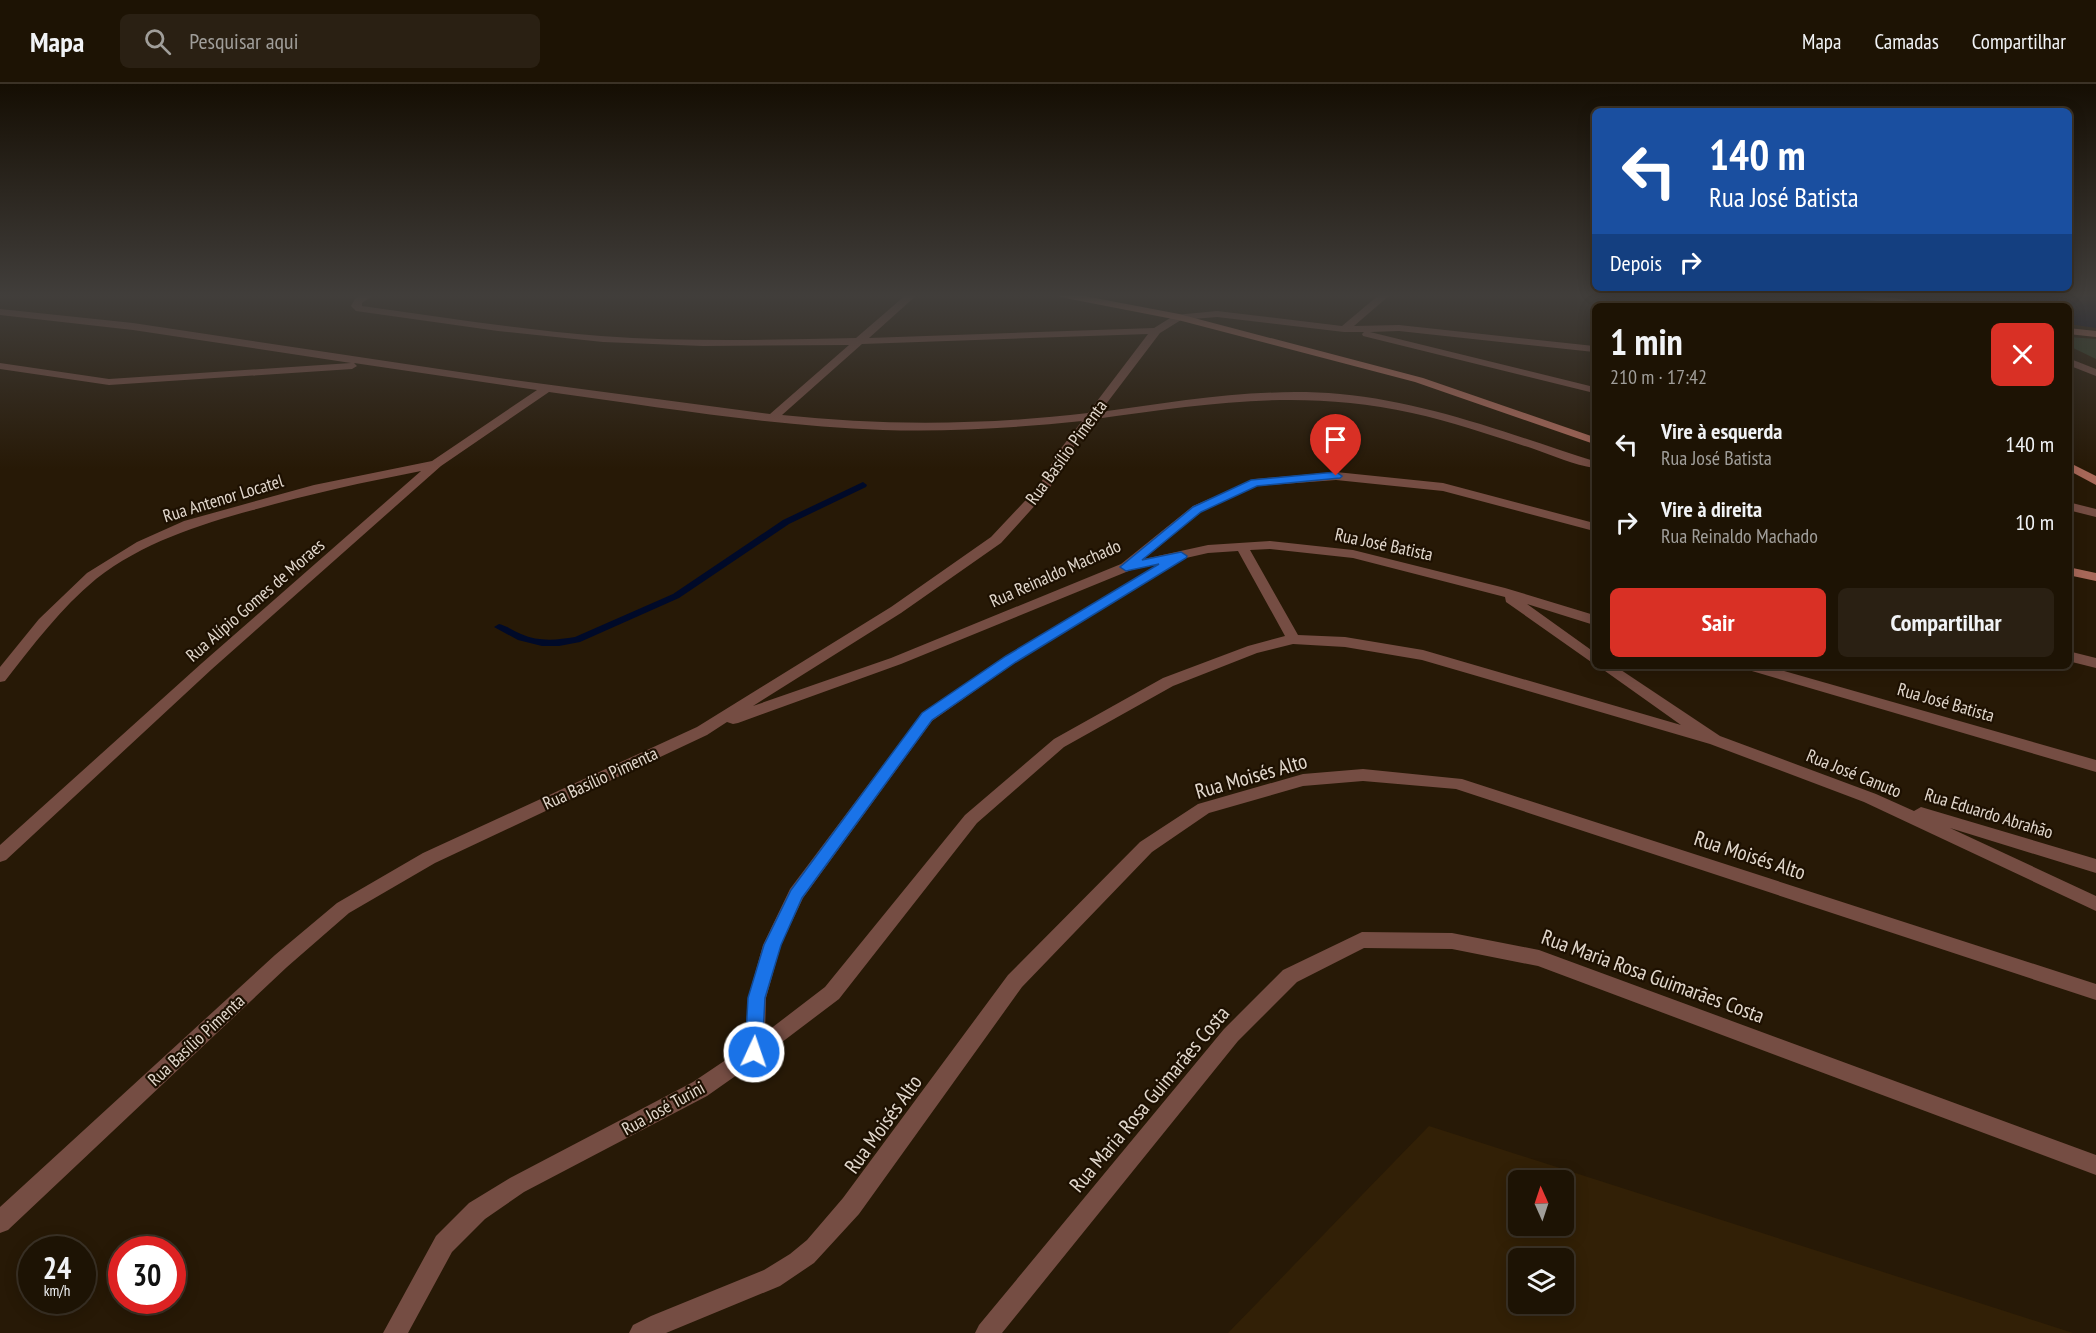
<!DOCTYPE html>
<html lang="pt">
<head>
<meta charset="utf-8">
<style>
	:root { --surface:#1d1304; --page:#2a2013; --text:#f1f3f6; --muted:#a09e9a; --line:#3b3226; --accent:#d93025 }
	body { margin:0; font-family:"PT Sans Narrow",sans-serif; background:var(--page); color:var(--text); height:100vh; display:flex; flex-direction:column; font-size:22px; white-space:nowrap }
	* { box-sizing:border-box; margin:0 }
	p { font-size:20px; color:var(--muted) }
	.icon { flex:none; width:33px; height:33px; fill:none; stroke:currentColor; stroke-width:2; stroke-linecap:round; stroke-linejoin:round }
	.map { position:relative; flex:1; overflow:hidden }
	.side { position:absolute; left:1592px; top:219px; width:480px; height:366px; display:flex; flex-direction:column; background:var(--surface); border-radius:9px; box-shadow:0 3px 15px #0003,0 0 0 2px var(--line) }
	.side>* { flex:none }
	.banner { position:absolute; left:1592px; top:24px; width:480px; height:183px; border-radius:9px; box-shadow:0 3px 15px #0003,0 0 0 2px var(--line); background:#1a4fa0; color:#fff; overflow:hidden }
	.needle { width:39px; rotate:357deg }
	.controls { position:absolute; left:1508px; top:1086px; display:grid; gap:12px }
	.controls a { display:grid; place-items:center; width:66px; height:66px; border-radius:9px; background:var(--surface); box-shadow:0 3px 15px #0003,0 0 0 2px var(--line); font-size:30px }
	.speed { position:absolute; left:18px; top:1152px; display:flex; gap:12px; font-size:30px; font-weight:700; text-align:center }
	.speed>* { display:grid; place-content:center; width:78px; height:78px; border-radius:50%; background:var(--surface); box-shadow:0 3px 15px #0003,0 0 0 2px var(--line); line-height:1 }
	.speed small { font-size:15px; font-weight:400 }
	.speed .limit { border:9px solid #d22; background:#fff; color:#111 }
	.pin { position:absolute; display:grid; place-items:center; width:51px; height:51px; color:#fff; margin:-62px -26px; border-radius:50% 50% 50% 0; rotate:-45deg; box-shadow:0 0 6px #0007 }
	.pin .icon { rotate:45deg }
	.me { position:absolute; width:66px; margin:-33px; rotate:3deg; stroke-linejoin:round; filter:drop-shadow(0 0 4px #0008) }
	.turn { display:flex; align-items:center; gap:21px; height:126px; padding:0 18px; font-size:27px }
	.turn .icon { width:78px; height:78px; stroke-width:2.5 }
	.turn b { display:block; font-size:42px; line-height:51px }
	.then { display:flex; align-items:center; height:57px; padding:0 18px; background:#0003; gap:12px; font-size:22px }
	.round { display:grid; place-items:center; flex:none; width:63px; height:63px; border-radius:9px; background:var(--page) }
	.head { display:flex; align-items:center; justify-content:space-between; height:102px; padding:0 18px }
	h1 { font-size:36px; font-weight:600; line-height:45px }
	.button { display:flex; gap:12px; margin-top:auto; padding:12px 18px }
	.button a { flex:1; height:69px; border-radius:9px; background:var(--accent); color:#fff; font-size:24px; font-weight:600; line-height:69px; text-align:center }
	.button a+a { background:var(--page); color:var(--text) }
	ul { padding:0; list-style:none }
	li { display:flex; align-items:center; gap:18px; height:78px; padding:0 18px }
	li div { flex:1 }
	li b { display:block; font-size:22px }
	li em { font-style:normal }
	header { display:flex; align-items:center; gap:36px; box-sizing:border-box; height:84px; padding:0 30px; background:var(--surface); border-bottom:2px solid var(--line) }
	header strong { font-size:28px }
	nav { display:flex; gap:33px; margin-inline-start:auto; font-size:21px }
	.search { width:420px; height:54px; background:var(--page); display:flex; align-items:center; gap:15px; box-sizing:border-box; padding:0 21px; border-radius:9px; color:var(--muted); font-size:22px }
	.map>svg:first-child { display:block }
	.built { fill:#322006; fill-rule:evenodd }
	.green { fill:#304127 }
	.water { fill:#000a29 }
	.lines { fill:none; stroke-linecap:round; stroke-linejoin:round }
	.stream { fill:#000a29; fill-rule:evenodd }
	.street { fill:#754d43; fill-rule:evenodd }
	.secondary { fill:#a86859; fill-rule:evenodd }
	.route { fill:#1a73e8; stroke:#114b97; stroke-width:1.5 }
	.labels { text-anchor:middle; dominant-baseline:central; stroke-width:4.5; stroke-linejoin:round; paint-order:stroke }
	.street-label { font-size:18px; fill:#e2d8cd; stroke:#1d1001 }
	.near-street-label { font-size:21px; fill:#e2d8cd; stroke:#1d1001 }
</style>
</head>
<body>
<header>
<strong>Mapa</strong>
<div class="search"><svg class="icon" aria-label="search" viewBox="0 0 24 24"><circle cx="10" cy="10" r="6"/><path d="M15 15l6 6"/></svg>Pesquisar aqui</div>
<nav><a>Mapa</a><a>Camadas</a><a>Compartilhar</a></nav>
</header>
<div class="map">
<svg width="2096" height="1249" viewBox="0 0 2096 1249">
	<rect width="100%" height="100%" fill="#271906"/>
	<path class="built" d="M1429,1042L2073,1249H1228ZM1518,1096H1563V1142H1518ZM1518,1174H1563V1220H1518Z"/>
	<path class="green" d="M2069,253L2096,255V275L2069,262Z"/>
	<path class="water" d="M1874,210H2096V244L2069,240L2068,222H1949Z"/>
	<g class="lines">
		<path class="stream" d="M863,398L867,401L866,403L789,440L679,514L580,558L559,562H542L518,556L494,543L499,540C507,542 514,547 521,550C539,558 557,556 575,553L673,510L783,436Z"/>
		<g class="street">
			<path d="M363,210H375L362,219V222C442,233 521,246 601,252C686,258 772,256 856,254L907,210H918L869,254L1154,244L1175,231L1217,227L1342,242L1380,210H1391L1354,242L1399,241L1594,262V268L1399,247L1370,248L1594,303V309L1363,252L1362,250L1364,248H1344L1217,233L1181,236L1160,249L1100,328C1180,317 1260,303 1340,310C1428,318 1512,351 1594,377V384C1574,381 1554,372 1534,365C1493,352 1453,338 1412,329C1300,304 1206,320 1095,335L1070,368L1048,407L1001,459L901,529L753,622L891,574L1121,480L1193,422L1255,395L1336,388L1443,399L1594,439V447L1443,407L1336,396L1257,402L1201,428L1144,475L1208,461L1270,457L1353,466L1505,504L1594,531V541L1527,520L1594,568V580L1506,518L1505,513L1353,474L1270,465L1250,466L1298,551L1345,553L1423,566L1681,641L1598,582H1615L1720,652L1876,710L1914,727L1921,723L2096,775V789L1950,744L2096,812V827L1864,718L1710,660L1422,576L1345,563L1293,560L1257,569L1173,602L1064,663L977,739L839,915L761,974L707,1012L524,1108L485,1135L452,1168L408,1249H383L436,1152L469,1119L510,1094L693,998L745,963L748,914L763,861L790,805L922,629L1006,572L1159,480L1131,486L901,580L738,639L733,640L727,638L707,651L435,779L349,829L287,883L8,1146L0,1149V1123L275,871L337,819L423,769L697,643L891,523L991,453L1039,402L1059,367L1082,337C1016,344 949,348 883,346C771,342 659,323 549,308L441,382L212,585L6,776L0,778V761L202,579L421,387C365,398 309,410 253,426C198,441 142,459 96,495C61,524 33,561 5,597L0,598V583L39,535L87,489L137,458L184,437L314,401L432,377L537,306L354,279L357,282L352,285L109,301L0,285V279L109,295L351,279L133,246L0,231V225L133,239L506,295L770,330L849,261L703,262L603,258L498,247L356,227L351,222L355,215ZM1148,250L1088,329C986,341 884,342 782,331L862,260ZM1238,467L1285,552L1248,562L1163,594L1054,655L965,731L825,903L765,949L766,914L781,861L803,814L932,637L1016,578L1186,474L1208,469Z"/>
			<path d="M2068,274L2096,285V292L2068,281Z"/>
			<path d="M2068,418L2096,425V433L2068,426Z"/>
			<path d="M2068,567L2096,574V584L2068,577Z"/>
			<path d="M1743,582H1767L2096,676V688L1745,585Z"/>
			<path d="M1363,685L1462,695L2096,900V916L1456,705L1363,697L1303,702L1209,729L1152,768L1022,903L859,1130L814,1179L780,1202L666,1249H629L633,1241L651,1232L764,1186L790,1170L807,1156L843,1114L1008,891L1140,758L1198,720L1303,690Z"/>
			<path d="M1362,848L1452,849L1539,866L2096,1071V1091L1538,882L1452,865L1364,864L1297,898L1238,957L1002,1249H975L979,1241L1224,945L1283,886Z"/>
		</g>
		<g class="secondary">
			<path d="M1055,210H1074L1179,230L1423,294L1594,353V360L1415,298L1178,236L1060,213Z"/>
			<path d="M1848,210H1869L1924,219L1929,222H1907L1853,213Z"/>
			<path d="M2068,244L2096,247V253L2068,250Z"/>
			<path d="M2068,378L2096,392V401L2068,386Z"/>
			<path d="M2068,483L2096,489V497L2068,491Z"/>
		</g>
	</g>
	<linearGradient id="sky" x2="0" y2="1"><stop stop-color="#150e03"/><stop offset="0.55" stop-color="#413e3b"/><stop offset="1" stop-color="#413e3b" stop-opacity="0"/></linearGradient>
	<rect width="2096" height="385" fill="url(#sky)"/>
	<path class="route" d="M1336,388L1342,392L1340,394L1257,402L1201,428L1142,476L1181,468L1187,472L1186,474L1016,578L932,636L802,814L781,861L765,914L762,968L760,973L754,976L747,973L745,968L748,914L764,861L791,806L922,629L1006,572L1159,480L1126,487L1120,483L1193,423L1251,396Z"/>
	<g class="labels">
		<g class="street-label">
			<text transform="translate(1066 368) rotate(-54)">Rua Basílio Pimenta</text>
			<text transform="translate(223 414) rotate(-17)">Rua Antenor Locatel</text>
			<text transform="translate(1384 460) rotate(12)">Rua José Batista</text>
			<text transform="translate(1055 489) rotate(-24)">Rua Reinaldo Machado</text>
			<text transform="translate(255 516) rotate(-41)">Rua Alípio Gomes de Moraes</text>
			<text transform="translate(1946 618) rotate(16)">Rua José Batista</text>
			<text transform="translate(1854 689) rotate(22)">Rua José Canuto</text>
			<text transform="translate(600 694) rotate(-25)">Rua Basílio Pimenta</text>
			<text transform="translate(1989 729) rotate(17)">Rua Eduardo Abrahão</text>
			<text transform="translate(196 956) rotate(-43)">Rua Basílio Pimenta</text>
			<text transform="translate(663 1024) rotate(-29)">Rua José Turini</text>
		</g>
		<g class="near-street-label">
			<text transform="translate(1251 692) rotate(-16)">Rua Moisés Alto</text>
			<text transform="translate(1750 771) rotate(18)">Rua Moisés Alto</text>
			<text transform="translate(1653 892) rotate(20)">Rua Maria Rosa Guimarães Costa</text>
			<text transform="translate(1149 1015) rotate(-50)">Rua Maria Rosa Guimarães Costa</text>
			<text transform="translate(883 1040) rotate(-54)">Rua Moisés Alto</text>
		</g>
	</g>
</svg>
<div class="controls">
<a><svg class="needle" viewBox="-14 -14 28 28"><path d="M0-13l5 13h-10z" fill="#e53935"/><path d="M0 13l5-13h-10z" fill="#a09e9a"/></svg></a>
<a><svg class="icon" aria-label="layers" viewBox="0 0 24 24"><path d="M12 4l9 5-9 5-9-5zM3 14l9 5 9-5"/></svg></a>
</div>
<div class="speed"><div>24<small>km/h</small></div><div class="limit">30</div></div>
<div class="pin" style="left:1336px;top:392px;background:#d93025"><svg class="icon" aria-label="arrive" viewBox="0 0 24 24"><path d="M6 21V4h12l-3 4 3 4H6"/></svg></div>
<svg class="me" style="left:754px;top:968px" viewBox="-20 -20 40 40"><circle r="17" fill="#1a73e8" stroke="#fff" stroke-width="3"/><path d="M0-11L8 9 0 5-8 9z" fill="#fff"/></svg>
<div class="banner">
<div class="turn"><svg class="icon" aria-label="left" viewBox="0 0 24 24"><path d="M17 20v-9H6M10 6l-5 5 5 5"/></svg><div><b>140 m</b>Rua José Batista</div></div>
<div class="then">Depois<svg class="icon" aria-label="right" viewBox="0 0 24 24"><path d="M7 20v-9h11M14 6l5 5-5 5"/></svg></div>
</div>
<section class="side">
<div class="head"><div><h1>1 min</h1><p>210 m · 17:42</p></div><a class="round" style="background:#d93025;color:#fff"><svg class="icon" aria-label="close" viewBox="0 0 24 24"><path d="M6 6l12 12M18 6L6 18"/></svg></a></div>
<ul>
<li><svg class="icon" aria-label="left" viewBox="0 0 24 24"><path d="M17 20v-9H6M10 6l-5 5 5 5"/></svg><div><b>Vire à esquerda</b><p>Rua José Batista</p></div><em>140 m</em></li>
<li><svg class="icon" aria-label="right" viewBox="0 0 24 24"><path d="M7 20v-9h11M14 6l5 5-5 5"/></svg><div><b>Vire à direita</b><p>Rua Reinaldo Machado</p></div><em>10 m</em></li>
</ul>
<div class="button"><a>Sair</a><a>Compartilhar</a></div>
</section>
</div>
</body>
</html>
